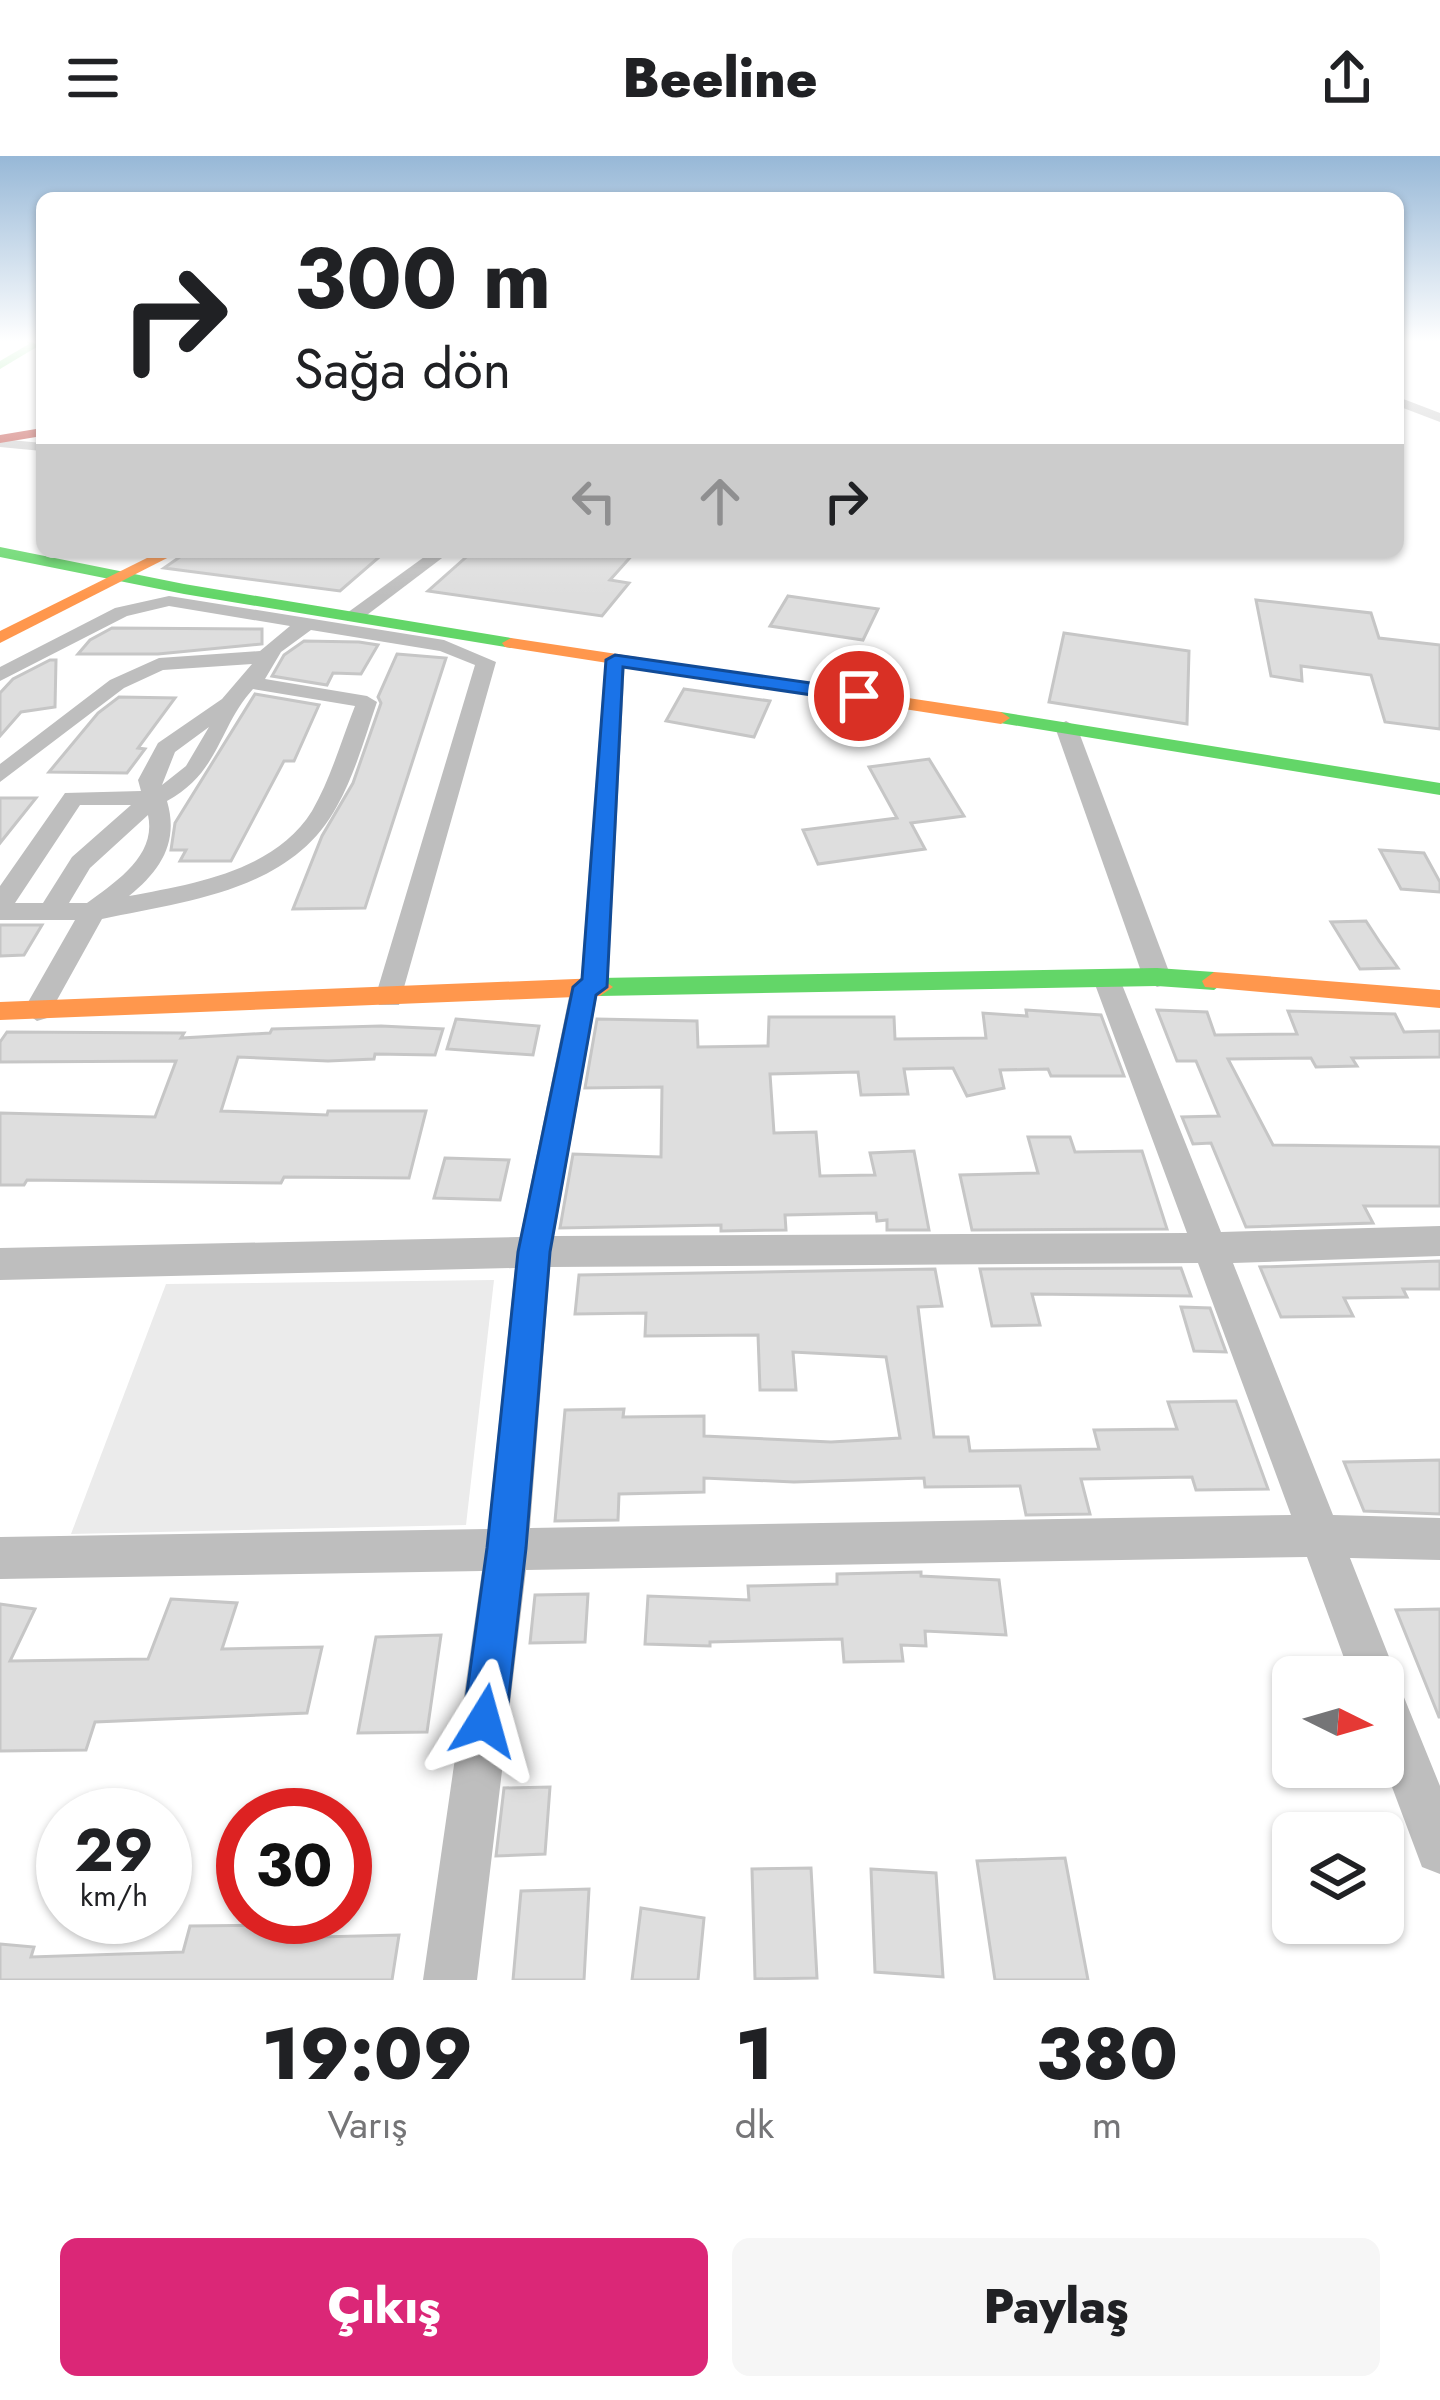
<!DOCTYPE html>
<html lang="tr">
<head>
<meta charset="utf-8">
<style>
	:root { --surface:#fff; --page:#f6f6f6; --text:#202124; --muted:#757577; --accent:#db2777 }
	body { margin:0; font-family:Jost,sans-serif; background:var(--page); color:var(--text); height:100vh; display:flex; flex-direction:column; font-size:45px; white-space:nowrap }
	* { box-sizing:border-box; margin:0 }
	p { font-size:39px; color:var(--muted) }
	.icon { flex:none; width:66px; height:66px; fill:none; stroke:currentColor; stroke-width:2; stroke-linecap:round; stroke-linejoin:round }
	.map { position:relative; height:1824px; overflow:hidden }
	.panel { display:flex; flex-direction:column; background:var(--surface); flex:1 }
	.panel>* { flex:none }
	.top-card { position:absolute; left:36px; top:36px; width:1368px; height:366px; border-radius:18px; box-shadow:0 3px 9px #0004; background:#fff; color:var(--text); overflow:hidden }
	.needle { width:78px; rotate:95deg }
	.tools { position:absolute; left:1272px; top:1500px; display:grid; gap:24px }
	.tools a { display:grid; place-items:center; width:132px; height:132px; border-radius:18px; background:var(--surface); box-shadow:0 3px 9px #0004; font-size:60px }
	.speed { position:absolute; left:36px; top:1632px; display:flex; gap:24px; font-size:60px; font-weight:700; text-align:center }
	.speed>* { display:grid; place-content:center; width:156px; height:156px; border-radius:50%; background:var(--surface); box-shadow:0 3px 9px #0004; line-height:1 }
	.speed small { font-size:30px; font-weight:400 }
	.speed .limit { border:18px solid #d22; background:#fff; color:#111 }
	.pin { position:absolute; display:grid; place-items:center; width:102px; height:102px; color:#fff; margin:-51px; border:6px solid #fff; border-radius:50%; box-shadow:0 3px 12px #0007 }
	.me { position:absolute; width:132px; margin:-66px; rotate:8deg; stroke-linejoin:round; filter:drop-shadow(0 0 9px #0008) }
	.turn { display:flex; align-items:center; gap:42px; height:252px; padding:0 60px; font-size:54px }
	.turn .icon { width:156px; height:156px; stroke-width:2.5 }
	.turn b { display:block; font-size:84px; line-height:102px }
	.lanes { display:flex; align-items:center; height:114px; padding:0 60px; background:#0003; justify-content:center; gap:60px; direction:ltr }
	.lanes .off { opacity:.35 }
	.eta { display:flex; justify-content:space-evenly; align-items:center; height:204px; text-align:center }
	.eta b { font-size:72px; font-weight:800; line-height:84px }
	.action { display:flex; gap:24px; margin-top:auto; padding:24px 60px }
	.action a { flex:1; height:138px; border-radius:18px; background:var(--accent); color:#fff; font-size:48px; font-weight:800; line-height:138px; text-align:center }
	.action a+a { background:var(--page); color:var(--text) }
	header { display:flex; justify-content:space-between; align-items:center; height:156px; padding:0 60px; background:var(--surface); font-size:54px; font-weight:800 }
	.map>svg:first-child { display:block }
	.green { fill:#ebebeb }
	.building { fill:#dedede; stroke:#c6c6c6; stroke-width:3 }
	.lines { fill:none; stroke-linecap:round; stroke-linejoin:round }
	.street { fill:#bebebe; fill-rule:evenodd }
	.fast { fill:#63d668; fill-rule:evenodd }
	.slow { fill:#ff974d; fill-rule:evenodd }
	.jam { fill:#b3261e; fill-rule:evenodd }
	.route { fill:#1a73e8; stroke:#114b97; stroke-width:3 }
</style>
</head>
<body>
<header><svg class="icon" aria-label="menu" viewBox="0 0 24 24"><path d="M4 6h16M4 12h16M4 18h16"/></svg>Beeline<svg class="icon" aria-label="share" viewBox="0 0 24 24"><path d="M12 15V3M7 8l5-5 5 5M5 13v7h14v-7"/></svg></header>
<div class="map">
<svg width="1440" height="1824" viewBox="0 0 1440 1824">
	<rect width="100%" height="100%" fill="#fff"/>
	<path class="green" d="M494,1124L466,1369L71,1378L166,1128Z"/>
	<g class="building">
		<path d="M187,396H385L340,435L164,412Z"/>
		<path d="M472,396H635L610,424L629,427L602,460L428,435Z"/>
		<path d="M788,440L878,453L863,484L770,470Z"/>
		<path d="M1256,444L1371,457L1379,482L1440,489V573L1385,566L1371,519L1301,510L1302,525L1271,520Z"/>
		<path d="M112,472L262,473V488L158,498H78L90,484Z"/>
		<path d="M1064,477L1189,495L1187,568L1049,546Z"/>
		<path d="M304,485L359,486L378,489L361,518L333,517L327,529L272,520L284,499Z"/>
		<path d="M397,498L446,502L365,752L293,753L322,680L353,627L381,547L378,541Z"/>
		<path d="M50,504H56L55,551L21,556L0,580V537L13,523Z"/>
		<path d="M684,533L770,545L754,581L666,565Z"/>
		<path d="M255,538L319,549L294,605H284L231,705H180L186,694H171L175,667Z"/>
		<path d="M119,541L175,542L138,592L145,593L127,617L49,616L98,557Z"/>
		<path d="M929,603L964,660L911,667L925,693L818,708L803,674L897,662L869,611Z"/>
		<path d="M0,642H36L0,687Z"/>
		<path d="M1380,694L1424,697L1440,726V736L1401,733Z"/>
		<path d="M1366,765L1379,785L1398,812L1360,813L1331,766Z"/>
		<path d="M0,769H42L24,799L0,800Z"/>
		<path d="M1026,854L1101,859L1124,920H1051L1048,913L1000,914L1004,932L967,940L953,912L904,913L908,938L861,939L858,916L770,918L774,977L816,976L820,1020L875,1019L870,997L914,995L929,1074H887V1064L877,1065L876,1057L785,1059L786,1074L721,1075V1069L560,1072L573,998L661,1001L662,931L585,932L597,863L697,865L698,891L768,890L769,861H894L895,883L986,882L983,857L1027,860Z"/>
		<path d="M1157,854L1207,856L1215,879L1297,878L1288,855L1395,858L1404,876L1440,875V901L1352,902L1357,910L1316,911L1311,902L1228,903L1273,989L1440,991V1050H1364L1373,1067L1246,1071L1211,987L1193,988L1182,961L1219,960L1196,905H1177Z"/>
		<path d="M456,863L539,870L533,899L447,893Z"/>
		<path d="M381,870L443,873L435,899L375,898L374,903L328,905L238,901L221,955L327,959L328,955H426L409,1022L284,1021L281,1027L27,1024L24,1029H0V957L155,961L176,905L0,906V886L7,876L184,877L181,882L270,877L272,873Z"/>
		<path d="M1028,981H1070L1075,996L1142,995L1167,1073L972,1074L960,1019L1038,1017Z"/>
		<path d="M445,1002L509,1004L500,1044L434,1042Z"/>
		<path d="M1440,1105V1133H1403L1407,1141L1344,1142L1353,1160L1281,1161L1260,1111Z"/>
		<path d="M1181,1112L1191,1140L1032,1138L1040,1169L992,1170L980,1113Z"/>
		<path d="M935,1113L942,1150L918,1151L934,1281H968L970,1295L1099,1293L1094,1274L1177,1273L1168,1246L1236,1245L1268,1333L1196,1334L1192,1321L1081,1323L1090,1358L1026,1359L1020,1330L925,1331L924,1322L794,1326L704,1322V1336L619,1338L618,1364L555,1365L565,1254L624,1253L623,1261L704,1260V1280L831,1286L900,1282L886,1201L793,1196L796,1234H760L758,1179L645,1180L646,1157L575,1158L579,1119Z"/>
		<path d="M1181,1151L1210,1152L1226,1196L1194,1195Z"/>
		<path d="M1440,1304V1358L1364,1355L1344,1306Z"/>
		<path d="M921,1416V1420L999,1424L1006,1479L925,1475L926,1490L901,1489L903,1505L844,1506L842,1483L710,1486V1490L645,1488L648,1440L749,1444L748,1430L837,1428V1418Z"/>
		<path d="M588,1438L585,1486L530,1487L535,1439Z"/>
		<path d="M171,1443L237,1447L222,1493L322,1491L307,1557L95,1566L86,1594L0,1595V1448L35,1453L10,1505L148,1503Z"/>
		<path d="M1440,1453V1561H1439L1396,1454Z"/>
		<path d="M441,1479L427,1576L358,1577L376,1481Z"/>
		<path d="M550,1631L545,1698L496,1700L504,1632Z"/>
		<path d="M1065,1702L1088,1824H995L977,1705Z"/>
		<path d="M811,1712L817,1822L755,1823L752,1713Z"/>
		<path d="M871,1713L936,1717L943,1821L875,1816Z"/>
		<path d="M589,1733L584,1824H513L521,1735Z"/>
		<path d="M641,1752L704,1762L698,1824H632Z"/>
		<path d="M281,1769L278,1782L399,1779L392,1824H0V1788L34,1791L31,1801L183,1796L190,1770Z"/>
	</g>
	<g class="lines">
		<g class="street">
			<path d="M1398,241L1440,257V266L1398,250Z"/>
			<path d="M0,283L42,287V295L0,291Z"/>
			<path d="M431,396H450L359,465H347V457Z"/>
			<path d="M169,440L444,484L496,506L399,849H379L375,842L475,509L440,495L311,474L281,496L265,523L367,540L377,546C365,581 355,618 337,650C292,735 187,745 102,763L47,862L37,865L23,855L75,764H0V730L65,637L141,635L138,624L158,587L222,543L252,508L163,514L124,532L0,626V608L110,524L159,502L260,495L290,470L169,450L127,460L0,525V511L115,452ZM253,533L355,550C341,585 331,622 312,655C275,715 193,728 129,740C161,714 179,686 167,645C220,616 218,572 253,533ZM209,571L186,610L162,629L175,596ZM80,649H131L72,701L43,747H15ZM148,659C157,700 115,726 87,747H69L90,712Z"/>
			<path d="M615,498L625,504L608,831L597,840L554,1080L1187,1077L1093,823L1107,813L1117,816L1221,1076L1440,1070V1100L1233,1107L1333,1359L1440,1362V1404L1350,1402L1397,1521L1395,1527L1399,1529L1440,1630V1718L1422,1711L1383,1607V1521H1351L1307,1401L526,1414L477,1824H423L482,1415L0,1423V1381L488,1373L515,1112L0,1124V1092L520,1081L571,831L581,822L605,504ZM1198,1107L1291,1359L530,1372L550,1111Z"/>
			<path d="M1066,565L1077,571L1171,821L1167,828L1157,831L1143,821L1055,571Z"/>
		</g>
		<g class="fast">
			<path d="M25,184L40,189L0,213V205L29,188Z"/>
			<path d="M0,391L184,428L511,482L520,487L511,492L184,438L0,401Z"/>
			<path d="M1001,556L1440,627V639L994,566L992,562Z"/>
			<path d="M1157,812L1214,816L1226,825L1214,834L1157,830L600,840L587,831L600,822Z"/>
		</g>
		<g class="slow">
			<path d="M159,396H179L0,487V475Z"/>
			<path d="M511,482L1001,556L1010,562L1001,568L505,491L502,487Z"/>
			<path d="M1214,816L1440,834V852L1205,831L1202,825Z"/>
			<path d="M600,822L613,831L600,840L0,864V846Z"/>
		</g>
		<path class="jam" d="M42,272V280L0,287V279Z"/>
	</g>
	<linearGradient id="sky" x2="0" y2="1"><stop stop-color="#97b8d7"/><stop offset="0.42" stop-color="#fff"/><stop offset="1" stop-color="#fff" stop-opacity="0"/></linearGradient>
	<rect width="1440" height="440" fill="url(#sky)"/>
	<path class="route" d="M615,499L859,534L868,540L859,546L623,511L607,831L596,839L550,1096L526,1392L506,1565L499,1580L484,1586L469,1580L463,1565L487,1392L518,1096L573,831L582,823L606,504Z"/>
</svg>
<div class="tools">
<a><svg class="needle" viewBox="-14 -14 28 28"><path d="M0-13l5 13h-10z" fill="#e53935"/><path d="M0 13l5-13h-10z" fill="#757577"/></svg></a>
<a><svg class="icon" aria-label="layers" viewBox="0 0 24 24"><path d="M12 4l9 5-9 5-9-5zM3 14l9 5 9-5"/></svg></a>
</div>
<div class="speed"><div>29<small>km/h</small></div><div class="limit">30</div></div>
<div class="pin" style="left:859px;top:540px;background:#d93025"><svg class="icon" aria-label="arrive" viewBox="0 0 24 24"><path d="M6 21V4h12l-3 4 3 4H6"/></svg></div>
<svg class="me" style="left:484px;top:1565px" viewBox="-20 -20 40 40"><path d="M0-17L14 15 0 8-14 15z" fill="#1a73e8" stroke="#fff" stroke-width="4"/></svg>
<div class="top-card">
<div class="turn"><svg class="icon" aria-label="right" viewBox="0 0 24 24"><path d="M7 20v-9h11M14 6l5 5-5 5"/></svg><div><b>300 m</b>Sağa dön</div></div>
<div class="lanes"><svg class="icon off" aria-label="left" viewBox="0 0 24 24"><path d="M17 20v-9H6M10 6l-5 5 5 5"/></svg><svg class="icon off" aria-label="ahead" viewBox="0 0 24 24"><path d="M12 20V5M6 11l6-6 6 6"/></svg><svg class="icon" aria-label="right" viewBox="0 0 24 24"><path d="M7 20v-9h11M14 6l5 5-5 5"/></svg></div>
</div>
</div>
<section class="panel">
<div class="eta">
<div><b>19:09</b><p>Varış</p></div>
<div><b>1</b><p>dk</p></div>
<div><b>380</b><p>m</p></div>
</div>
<div class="action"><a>Çıkış</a><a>Paylaş</a></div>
</section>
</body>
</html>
